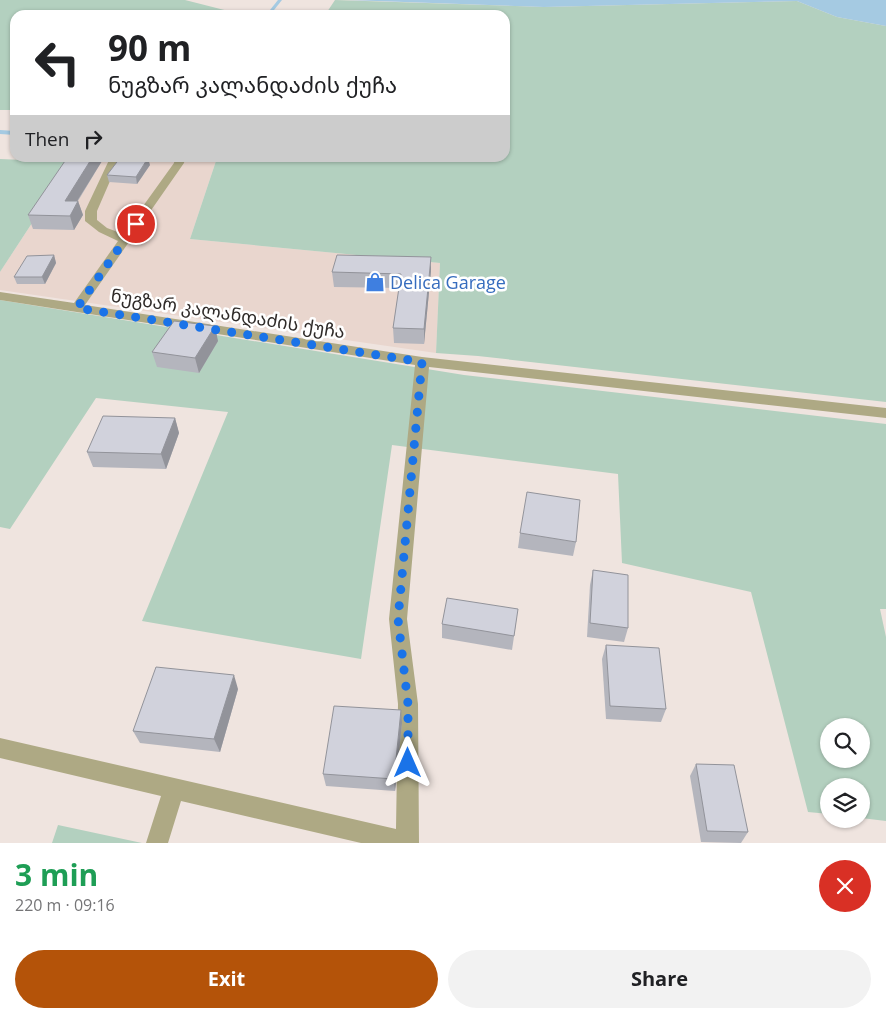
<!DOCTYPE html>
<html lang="en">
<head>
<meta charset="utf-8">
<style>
	:root { --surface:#fff; --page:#f2f2f2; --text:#202124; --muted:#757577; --accent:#b45309 }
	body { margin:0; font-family:"Open Sans","Noto Sans Georgian",sans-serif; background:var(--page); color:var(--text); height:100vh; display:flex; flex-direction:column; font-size:19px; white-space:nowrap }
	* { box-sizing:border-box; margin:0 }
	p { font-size:16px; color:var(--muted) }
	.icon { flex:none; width:28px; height:28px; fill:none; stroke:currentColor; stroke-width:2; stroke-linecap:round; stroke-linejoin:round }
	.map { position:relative; height:843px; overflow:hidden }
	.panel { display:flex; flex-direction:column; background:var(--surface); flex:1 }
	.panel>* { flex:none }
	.guide { position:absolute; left:10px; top:10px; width:500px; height:152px; border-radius:15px; box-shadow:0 1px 4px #0004; background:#fff; color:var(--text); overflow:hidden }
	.controls { position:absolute; left:820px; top:718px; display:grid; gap:10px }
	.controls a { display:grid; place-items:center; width:50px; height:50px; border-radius:50%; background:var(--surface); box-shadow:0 1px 4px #0004; font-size:25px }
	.pin { position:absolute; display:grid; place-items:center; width:42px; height:42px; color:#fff; margin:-21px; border:2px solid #fff; border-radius:50%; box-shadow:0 1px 5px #0007 }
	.me { position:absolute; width:55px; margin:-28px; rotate:0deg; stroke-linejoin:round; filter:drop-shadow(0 0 4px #0008) }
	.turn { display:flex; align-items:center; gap:18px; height:105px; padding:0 15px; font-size:22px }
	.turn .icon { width:65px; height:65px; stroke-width:2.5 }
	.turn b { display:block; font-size:35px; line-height:42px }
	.then { display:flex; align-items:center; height:48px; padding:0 15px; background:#0003; gap:10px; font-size:19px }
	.round { display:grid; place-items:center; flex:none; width:52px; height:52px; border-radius:26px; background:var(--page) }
	.summary { display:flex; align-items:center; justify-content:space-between; height:85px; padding:0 15px }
	h1 { font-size:30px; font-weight:700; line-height:38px; color:#1e9e55 }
	.primary-button { display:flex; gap:10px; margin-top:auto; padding:10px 15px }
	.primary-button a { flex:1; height:58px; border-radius:30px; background:var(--accent); color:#fff; font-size:20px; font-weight:700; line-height:58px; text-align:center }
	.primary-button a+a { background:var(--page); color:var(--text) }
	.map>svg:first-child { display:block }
	.built { fill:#e9d6ce }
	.green { fill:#b3d0bf; fill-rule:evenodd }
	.water { fill:#a5cae2 }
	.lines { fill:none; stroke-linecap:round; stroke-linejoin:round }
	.stream { fill:#a5cae2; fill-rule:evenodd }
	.minor { fill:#aea984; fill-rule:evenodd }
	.wall { fill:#b4b5bd }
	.shaded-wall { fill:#92939a }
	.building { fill:#d1d2dc; stroke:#92939a }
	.route { stroke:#1a73e8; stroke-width:9; stroke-dasharray:0 16.2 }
	.labels { text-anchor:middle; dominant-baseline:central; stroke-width:5; stroke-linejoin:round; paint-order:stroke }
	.shop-label { font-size:18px; fill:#366cbe; stroke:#fff; text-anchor:start }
	.street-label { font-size:18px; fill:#2f2b29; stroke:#fff }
</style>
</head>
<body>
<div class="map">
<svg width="886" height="843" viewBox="0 0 886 843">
	<rect width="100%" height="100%" fill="#efe4df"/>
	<path class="built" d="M75,158H217L190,239L440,263L436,353L0,290V272Z"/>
	<g class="green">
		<path d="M0,0H185L244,15H15V110H0Z"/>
		<path d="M335,0L544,7L797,1L837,17L886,26V402L478,356L436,353L440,263L190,239L217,158H505V15H325Z"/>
		<path d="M0,159L72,162L0,272Z"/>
		<path d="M0,300L464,375L886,424V609H880L886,637V821L861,818V786H829V814L808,812L751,592L622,563L618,474L392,445L361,659L142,621L228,412L96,398L10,529L0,527ZM829,726H861V759H829Z"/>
		<path d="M58,825L142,843H52Z"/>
	</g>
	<path class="water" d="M348,0H886V26L837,17L797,1L544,7Z"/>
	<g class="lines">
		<g class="stream">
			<path d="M278,0H282L270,15H266Z"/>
			<path d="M0,130L15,131V135L0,134Z"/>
		</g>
		<path class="minor" d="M110,158H120L97,211V220L107,228L123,234L174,163L175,158H185L184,163L85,305L422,357L886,408V418L429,367L407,619L418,704L419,843H361L181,801L168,843H146L161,796L0,758V738L396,829L398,704L389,619L415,365L0,300V292L74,303L118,241L99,232L85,221V211Z"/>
	</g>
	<g class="wall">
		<path d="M92,158H101L102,161L78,201L83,215L74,230L33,229L28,215Z"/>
		<path d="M150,165L137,184L109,182L107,175Z"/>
		<path d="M54,255L56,263L45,284H17L14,277Z"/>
		<path d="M431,271L424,344L394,343L393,328L399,288L334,287L332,272Z"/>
		<path d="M218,341L199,373L157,367L152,352Z"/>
		<path d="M175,418L179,433L166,469L93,467L87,452Z"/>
		<path d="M520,533L576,542L573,556L518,548Z"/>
		<path d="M593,570L628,628L624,642L587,637L590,585Z"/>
		<path d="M516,623L512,650L442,638V624Z"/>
		<path d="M606,645L666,709L661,722L606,719L602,659Z"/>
		<path d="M238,689L220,752L140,743L133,731Z"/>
		<path d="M402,723L395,791L326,786L323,774Z"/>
		<path d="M696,764L748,832L741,843L701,842L690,776Z"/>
	</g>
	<g class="shaded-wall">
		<path d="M92,158H101L102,161L69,214L65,201Z"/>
		<path d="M148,158L150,165L137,184L136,177Z"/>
		<path d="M78,201L83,215L74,230L70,216Z"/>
		<path d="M54,255L56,263L45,284L42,277Z"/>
		<path d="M431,257V271L424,344V329Z"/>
		<path d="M215,326L218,341L199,373L195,358Z"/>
		<path d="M175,418L179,433L166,469L161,454Z"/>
		<path d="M234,675L238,689L220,752L214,739Z"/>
		<path d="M401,710L402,723L395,791L394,779Z"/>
	</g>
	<g class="building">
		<path d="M67,158H92L65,201H78L70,216L28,215Z"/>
		<path d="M120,158H148L136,177L107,175Z"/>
		<path d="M54,255L42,277H14L27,256Z"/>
		<path d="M337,255L431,257L424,329L393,328L401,274L332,272Z"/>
		<path d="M174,321L215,326L195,358L152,352Z"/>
		<path d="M103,416L175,418L161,454L87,452Z"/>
		<path d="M527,492L580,500L576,542L520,533Z"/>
		<path d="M593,570L628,575V628L590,623Z"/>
		<path d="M447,598L518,609L514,636L442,624Z"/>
		<path d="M606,645L659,648L666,709L610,706Z"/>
		<path d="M156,667L234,675L214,739L133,731Z"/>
		<path d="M334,706L401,710L394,779L323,774Z"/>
		<path d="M696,764L734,765L748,832L707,831Z"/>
	</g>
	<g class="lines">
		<path class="route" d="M136,224L77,308L422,362L398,619L408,704V763"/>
	</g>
	<defs>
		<symbol id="shop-bare" viewBox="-9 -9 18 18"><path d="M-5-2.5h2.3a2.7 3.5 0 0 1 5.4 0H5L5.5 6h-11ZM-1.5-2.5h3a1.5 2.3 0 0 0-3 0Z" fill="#3f7fe0" stroke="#fff" stroke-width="2.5" paint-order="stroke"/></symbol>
	</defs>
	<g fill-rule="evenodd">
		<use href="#shop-bare" x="361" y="268" width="28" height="28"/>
	</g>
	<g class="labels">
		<g class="shop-label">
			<text x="390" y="282">Delica Garage</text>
		</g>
		<g class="street-label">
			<text transform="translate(228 313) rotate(9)">ნუგზარ კალანდაძის ქუჩა</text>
		</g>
	</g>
</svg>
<div class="controls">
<a><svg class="icon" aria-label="search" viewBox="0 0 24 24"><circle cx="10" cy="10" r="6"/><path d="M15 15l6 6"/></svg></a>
<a><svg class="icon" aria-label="layers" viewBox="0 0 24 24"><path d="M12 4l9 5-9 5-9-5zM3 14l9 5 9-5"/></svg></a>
</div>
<div class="pin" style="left:136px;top:224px;background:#d93025"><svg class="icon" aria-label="arrive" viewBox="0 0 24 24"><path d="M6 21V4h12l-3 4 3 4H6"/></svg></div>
<svg class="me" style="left:408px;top:763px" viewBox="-20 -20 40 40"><path d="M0-17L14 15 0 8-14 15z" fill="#1a73e8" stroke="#fff" stroke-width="4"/></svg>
<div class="guide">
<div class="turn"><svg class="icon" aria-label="left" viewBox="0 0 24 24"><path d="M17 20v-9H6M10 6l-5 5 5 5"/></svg><div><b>90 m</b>ნუგზარ კალანდაძის ქუჩა</div></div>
<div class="then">Then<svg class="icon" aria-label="right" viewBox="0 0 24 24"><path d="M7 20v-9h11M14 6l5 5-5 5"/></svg></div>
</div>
</div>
<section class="panel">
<div class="summary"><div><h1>3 min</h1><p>220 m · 09:16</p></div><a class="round" style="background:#d93025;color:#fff"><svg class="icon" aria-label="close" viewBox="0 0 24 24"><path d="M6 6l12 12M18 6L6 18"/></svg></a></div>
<div class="primary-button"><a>Exit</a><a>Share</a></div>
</section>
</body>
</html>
